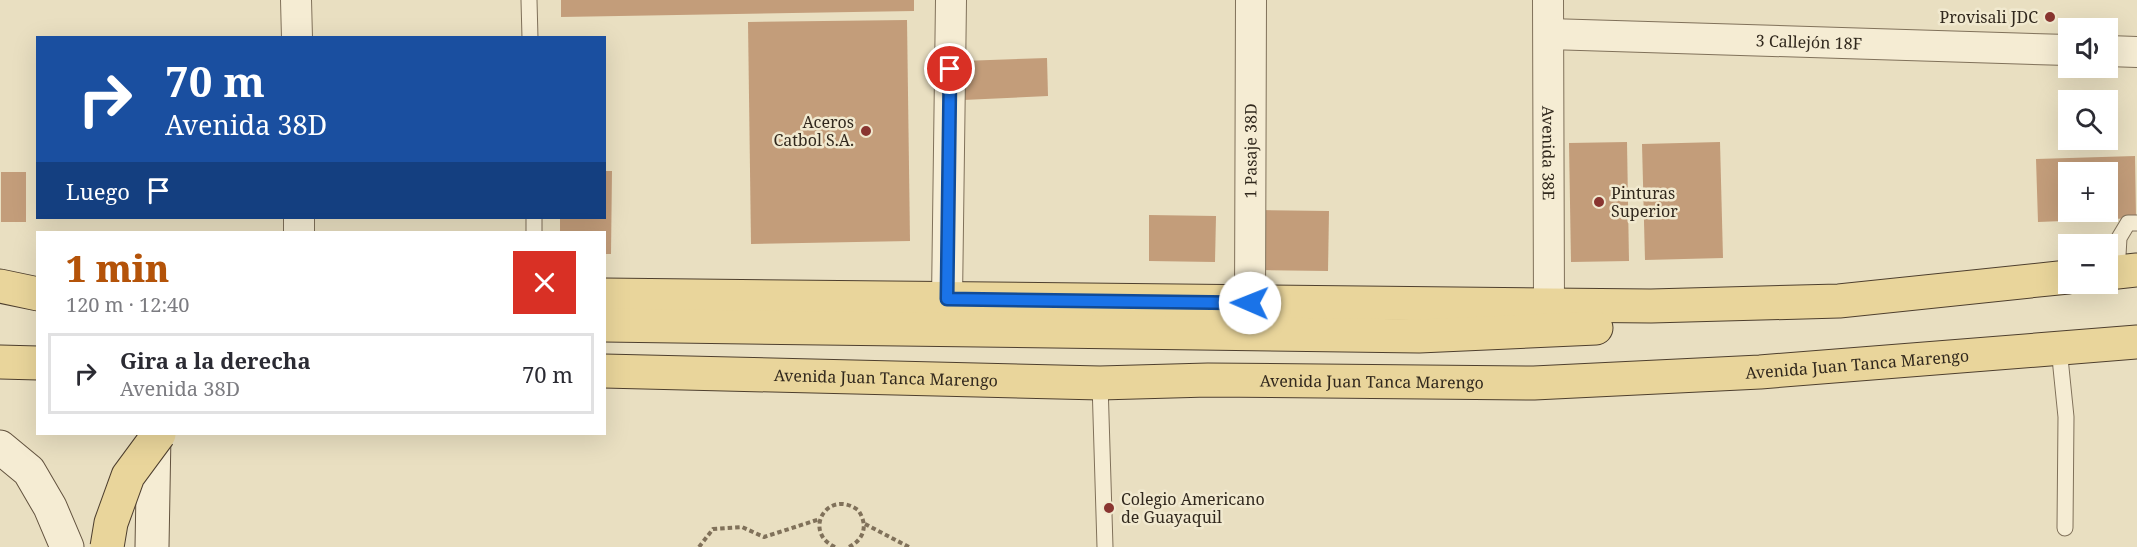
<!DOCTYPE html>
<html lang="es">
<head>
<meta charset="utf-8">
<style>
	:root { --surface:#fff; --page:#f2f2f3; --text:#2b2b33; --muted:#7c7c81; --line:#e1e1e2; --accent:#b45309 }
	body { margin:0; font-family:"Noto Serif",serif; background:var(--page); color:var(--text); height:100vh; display:flex; flex-direction:column; font-size:22px; white-space:nowrap }
	* { box-sizing:border-box; margin:0 }
	p { font-size:20px; color:var(--muted) }
	.icon { flex:none; width:33px; height:33px; fill:none; stroke:currentColor; stroke-width:2; stroke-linecap:round; stroke-linejoin:round }
	.map { position:relative; flex:1; overflow:hidden }
	.sheet { position:absolute; left:36px; top:231px; width:570px; height:204px; display:flex; flex-direction:column; background:var(--surface); border-radius:0px; box-shadow:0 6px 24px #0002 }
	.sheet>* { flex:none }
	.top-card { position:absolute; left:36px; top:36px; width:570px; height:183px; border-radius:0px; box-shadow:0 6px 24px #0002; background:#1a4fa0; color:#fff; overflow:hidden }
	.controls { position:absolute; left:2058px; top:18px; display:grid; gap:12px }
	.controls a { display:grid; place-items:center; width:60px; height:60px; border-radius:0px; background:var(--surface); box-shadow:0 6px 24px #0002; font-size:30px }
	.pin { position:absolute; display:grid; place-items:center; width:51px; height:51px; color:#fff; margin:-26px; border:3px solid #fff; border-radius:50%; box-shadow:0 2px 6px #0007 }
	.me { position:absolute; width:66px; margin:-33px; rotate:271deg; stroke-linejoin:round; filter:drop-shadow(0 0 4px #0008) }
	.turn { display:flex; align-items:center; gap:21px; height:126px; padding:0 30px; font-size:27px }
	.turn .icon { width:78px; height:78px; stroke-width:2.5 }
	.turn b { display:block; font-size:42px; line-height:51px }
	.then { display:flex; align-items:center; height:57px; padding:0 30px; background:#0003; gap:12px; font-size:22px }
	.round { display:grid; place-items:center; flex:none; width:63px; height:63px; border-radius:0px; background:var(--page) }
	.head { display:flex; align-items:center; justify-content:space-between; height:102px; padding:0 30px }
	h1 { font-size:36px; font-weight:800; line-height:45px; color:var(--accent) }
	ul { padding:0; list-style:none }
	li { display:flex; align-items:center; gap:18px; height:81px; margin:0 12px 9px; padding:0 18px; border:3px solid var(--line); border-radius:0px }
	li div { flex:1 }
	li b { display:block; font-size:22px }
	li em { font-style:normal }
	.map>svg:first-child { display:block }
	.building { fill:#c39d7a; fill-rule:evenodd }
	.lines { fill:none; stroke-linecap:round; stroke-linejoin:round }
	.lane-casing { stroke:#80715a; stroke-width:17 }
	.street-casing { stroke:#80715a; stroke-width:32 }
	.secondary-casing { stroke:#62523e; stroke-width:35 }
	.primary-casing { stroke:#4e3f2e; stroke-width:35 }
	.path { stroke:#80715a; stroke-width:4; stroke-dasharray:4.5 3; stroke-linecap:butt }
	.lane { stroke:#f5ecd3; stroke-width:15 }
	.street { stroke:#f5ecd3; stroke-width:30 }
	.secondary { stroke:#f5ecd3; stroke-width:33 }
	.primary { stroke:#e9d59b; stroke-width:33 }
	.primary-bridge-casing { stroke:#4e3f2e; stroke-width:35; stroke-linecap:butt }
	.primary-bridge { stroke:#e9d59b; stroke-width:33 }
	.route-casing { stroke:#114b97; stroke-width:15 }
	.route { stroke:#1a73e8; stroke-width:10 }
	.poi-dot { fill:#893530; stroke:#f1e9cf; stroke-width:2 }
	.labels { text-anchor:middle; dominant-baseline:central; stroke-width:5; stroke-linejoin:round; paint-order:stroke }
	.poi-label { font-size:16px; fill:#31281d; stroke:#f1e9cf; text-anchor:end }
	.street-label { font-size:16px; fill:#31281d; stroke:#f1e9cf }
</style>
</head>
<body>
<div class="map">
<svg width="2137" height="547" viewBox="0 0 2137 547">
	<rect width="100%" height="100%" fill="#e9dfc1"/>
	<g class="building">
		<path d="M561,0H914V11L561,17Z"/>
		<path d="M907,20L910,241L751,244L748,22Z"/>
		<path d="M1047,58L1048,96L963,100L962,61Z"/>
		<path d="M1627,142L1629,261L1571,262L1569,143Z"/>
		<path d="M1720,142L1723,258L1645,260L1642,144Z"/>
		<path d="M2135,156L2136,218L2038,222L2036,159ZM2068,172H2108V212H2068Z"/>
		<path d="M604,171H612L611,254H604V232H560V218H604Z"/>
		<rect x="1" y="172" width="25" height="50"/>
		<path d="M1259,210L1329,211L1328,271L1259,270Z"/>
		<path d="M1149,215L1216,216L1215,262L1149,261Z"/>
	</g>
	<g class="lines">
		<defs>
			<g id="lane">
				<path d="M529,0L530,38"/>
				<path d="M534,218V232"/>
				<path d="M2117,272L2119,238L2128,223H2137"/>
				<path d="M2059,348L2066,417L2065,528"/>
				<path d="M1100,383L1105,547"/>
			</g>
			<g id="street">
				<path d="M296,0L297,38"/>
				<path id="s1" d="M1548,0L1549,307"/>
				<path id="s2" d="M1549,34L2068,50"/>
				<path d="M2108,51L2137,52"/>
				<path d="M299,218V232"/>
				<path d="M947,299L951,0"/>
				<path id="s3" d="M1250,303L1251,0"/>
			</g>
			<g id="secondary">
				<path d="M0,447L29,471L50,507L67,547"/>
				<path d="M152,547L154,434"/>
			</g>
			<g id="primary">
				<path d="M2108,273L2137,270"/>
				<path d="M0,286L38,294"/>
				<path d="M604,295L1651,306L1839,301L2068,277"/>
				<path d="M604,325L1419,336L1596,328"/>
				<path d="M0,362L38,363"/>
				<path id="s4" d="M604,371L1100,383L1208,380L1534,383L1760,372L2137,342"/>
			</g>
		</defs>
		<use href="#lane" class="lane-casing"/>
		<use href="#street" class="street-casing"/>
		<use href="#secondary" class="secondary-casing"/>
		<use href="#primary" class="primary-casing"/>
		<g class="path">
			<path d="M865,524L909,547"/>
			<path d="M699,547L713,529L742,527L764,537L820,519"/>
			<path d="M835,547C802,532 827,488 858,510C868,524 865,539 849,547"/>
		</g>
		<use href="#lane" class="lane"/>
		<use href="#street" class="street"/>
		<use href="#secondary" class="secondary"/>
		<use href="#primary" class="primary"/>
		<defs>
			<path id="primary-bridge" d="M107,547L111,523L128,476L159,434"/>
		</defs>
		<use href="#primary-bridge" class="primary-bridge-casing"/>
		<use href="#primary-bridge" class="primary-bridge"/>
	</g>
	<g class="lines">
		<defs>
			<path id="route" d="M950,69L947,299L1250,303"/>
		</defs>
		<use href="#route" class="route-casing"/>
		<use href="#route" class="route"/>
	</g>
	<g class="poi-dot">
		<circle cx="2050" cy="17" r="6"/>
		<circle cx="866" cy="131" r="6"/>
		<circle cx="1599" cy="202" r="6"/>
		<circle cx="1109" cy="508" r="6"/>
	</g>
	<g class="labels">
		<g class="poi-label">
			<text x="2038" y="17">Provisali JDC</text>
			<text x="854" y="122">Aceros<tspan x="854" dy="18">Catbol S.A.</tspan></text>
			<text x="1611" y="193" text-anchor="start">Pinturas<tspan x="1611" dy="18">Superior</tspan></text>
			<text x="1121" y="499" text-anchor="start">Colegio Americano<tspan x="1121" dy="18">de Guayaquil</tspan></text>
		</g>
		<g class="street-label">
			<text stroke="none"><textPath href="#s2" startOffset="260">3 Callejón 18F</textPath></text>
			<text stroke="none"><textPath href="#s3" startOffset="152">1 Pasaje 38D</textPath></text>
			<text stroke="none"><textPath href="#s1" startOffset="153">Avenida 38E</textPath></text>
			<text stroke="none"><textPath href="#s4" startOffset="1254">Avenida Juan Tanca Marengo</textPath></text>
			<text stroke="none"><textPath href="#s4" startOffset="282">Avenida Juan Tanca Marengo</textPath></text>
			<text stroke="none"><textPath href="#s4" startOffset="768">Avenida Juan Tanca Marengo</textPath></text>
		</g>
	</g>
</svg>
<div class="controls">
<a><svg class="icon" aria-label="sound" viewBox="0 0 24 24"><path d="M4 9h4l5-4v14l-5-4H4zM17 9q2 3 0 6"/></svg></a>
<a><svg class="icon" aria-label="search" viewBox="0 0 24 24"><circle cx="10" cy="10" r="6"/><path d="M15 15l6 6"/></svg></a>
<a>+</a>
<a>−</a>
</div>
<div class="pin" style="left:950px;top:69px;background:#d93025"><svg class="icon" aria-label="arrive" viewBox="0 0 24 24"><path d="M6 21V4h12l-3 4 3 4H6"/></svg></div>
<svg class="me" style="left:1250px;top:303px" viewBox="-20 -20 40 40"><circle r="19" fill="#fff"/><path d="M0-13L10 11 0 6-10 11z" fill="#1a73e8"/></svg>
<div class="top-card">
<div class="turn"><svg class="icon" aria-label="right" viewBox="0 0 24 24"><path d="M7 20v-9h11M14 6l5 5-5 5"/></svg><div><b>70 m</b>Avenida 38D</div></div>
<div class="then">Luego<svg class="icon" aria-label="arrive" viewBox="0 0 24 24"><path d="M6 21V4h12l-3 4 3 4H6"/></svg></div>
</div>
<section class="sheet">
<div class="head"><div><h1>1 min</h1><p>120 m · 12:40</p></div><a class="round" style="background:#d93025;color:#fff"><svg class="icon" aria-label="close" viewBox="0 0 24 24"><path d="M6 6l12 12M18 6L6 18"/></svg></a></div>
<ul>
<li><svg class="icon" aria-label="right" viewBox="0 0 24 24"><path d="M7 20v-9h11M14 6l5 5-5 5"/></svg><div><b>Gira a la derecha</b><p>Avenida 38D</p></div><em>70 m</em></li>
</ul>
</section>
</div>
</body>
</html>
